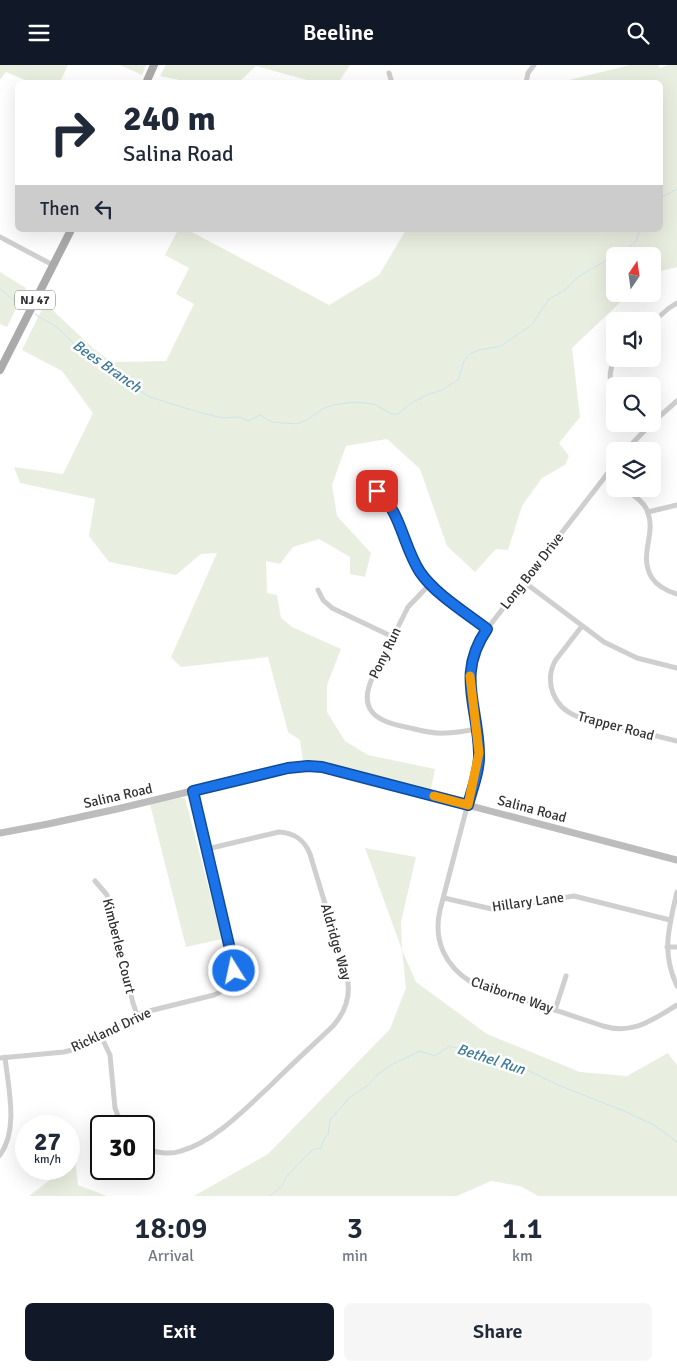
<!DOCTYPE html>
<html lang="en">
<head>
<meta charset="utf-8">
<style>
	:root { --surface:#fff; --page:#f6f6f7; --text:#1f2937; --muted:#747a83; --accent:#111827 }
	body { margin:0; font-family:Signika,sans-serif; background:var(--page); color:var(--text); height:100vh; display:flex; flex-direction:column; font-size:19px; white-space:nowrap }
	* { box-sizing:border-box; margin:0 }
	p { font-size:16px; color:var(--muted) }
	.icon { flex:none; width:28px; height:28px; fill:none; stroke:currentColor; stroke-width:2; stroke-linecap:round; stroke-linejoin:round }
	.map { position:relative; height:1131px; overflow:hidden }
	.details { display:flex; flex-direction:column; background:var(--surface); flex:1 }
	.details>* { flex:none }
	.top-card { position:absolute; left:15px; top:15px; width:648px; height:152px; border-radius:8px; box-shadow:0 5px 20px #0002; background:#fff; color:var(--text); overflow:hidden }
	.needle { width:32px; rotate:13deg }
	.tools { position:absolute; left:606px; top:182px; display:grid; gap:10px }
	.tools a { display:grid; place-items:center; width:55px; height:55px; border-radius:8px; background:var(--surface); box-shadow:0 5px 20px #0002; font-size:25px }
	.speed { position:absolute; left:15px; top:1050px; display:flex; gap:10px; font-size:25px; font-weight:700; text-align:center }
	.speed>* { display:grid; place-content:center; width:65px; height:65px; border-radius:50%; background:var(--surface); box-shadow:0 5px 20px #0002; line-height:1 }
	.speed small { font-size:12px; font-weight:400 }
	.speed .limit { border:2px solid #111; border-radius:8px; background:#fff; color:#111 }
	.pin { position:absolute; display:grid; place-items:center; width:42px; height:42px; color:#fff; margin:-21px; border-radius:10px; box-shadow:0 2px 8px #0006 }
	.me { position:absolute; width:55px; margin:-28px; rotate:350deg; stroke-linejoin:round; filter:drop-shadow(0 0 4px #0008) }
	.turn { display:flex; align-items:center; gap:18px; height:105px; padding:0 25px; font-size:22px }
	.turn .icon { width:65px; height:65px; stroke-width:2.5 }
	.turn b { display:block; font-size:35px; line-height:42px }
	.then { display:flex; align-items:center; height:48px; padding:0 25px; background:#0003; gap:10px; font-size:19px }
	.eta { display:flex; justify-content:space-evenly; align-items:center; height:85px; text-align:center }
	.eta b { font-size:30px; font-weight:600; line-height:35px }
	.primary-button { display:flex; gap:10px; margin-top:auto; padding:10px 25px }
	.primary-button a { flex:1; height:58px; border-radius:8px; background:var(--accent); color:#fff; font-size:20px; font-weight:600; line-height:58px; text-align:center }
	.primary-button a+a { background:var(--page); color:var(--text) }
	header { display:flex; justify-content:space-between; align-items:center; height:65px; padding:0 25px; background:var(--accent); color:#fff; font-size:22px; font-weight:600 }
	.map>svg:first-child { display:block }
	.green { fill:#e9efe0 }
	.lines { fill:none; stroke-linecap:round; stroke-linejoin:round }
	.stream { stroke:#cce3ef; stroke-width:1 }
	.street { stroke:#cfcfcf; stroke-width:5 }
	.secondary { stroke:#bcbcbc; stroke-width:7 }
	.primary { stroke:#aaa; stroke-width:8 }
	.route-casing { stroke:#114b97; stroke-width:12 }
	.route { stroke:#1a73e8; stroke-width:9 }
	.slow { stroke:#f59e0b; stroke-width:9 }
	.labels { text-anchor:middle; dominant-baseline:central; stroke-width:5; stroke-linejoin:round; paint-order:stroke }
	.shield { fill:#fff; stroke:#707070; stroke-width:1 }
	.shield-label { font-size:12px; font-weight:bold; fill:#323232 }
	.street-label { font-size:14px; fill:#323232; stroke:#fff }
	.water-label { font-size:15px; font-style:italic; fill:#3b7999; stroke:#fff }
</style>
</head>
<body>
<header><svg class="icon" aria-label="menu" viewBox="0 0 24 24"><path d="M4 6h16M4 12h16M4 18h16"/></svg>Beeline<svg class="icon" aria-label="search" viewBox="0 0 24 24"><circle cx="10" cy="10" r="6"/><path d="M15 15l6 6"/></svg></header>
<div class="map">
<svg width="677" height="1131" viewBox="0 0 677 1131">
	<rect width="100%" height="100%" fill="#fff"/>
	<g class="green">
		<path d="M0,0H68L60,17H29L6,7L0,15Z"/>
		<path d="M120,0H146L142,10Z"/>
		<path d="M166,0H350L338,18L314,17L256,1L239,17H189L160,11Z"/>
		<path d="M630,0H658L660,3L668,0H677V202L653,208L652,191H615V229H629L572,283L580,352L559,378L569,391L565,400L542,413L522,441L508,485L496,484L475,507L447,481L420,404L387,374L346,381L332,420L337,451L371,488L365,512L350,509V492L319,474L293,482L280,499L266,496L267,528L277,530L281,553L292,562L341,584L327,620V647L345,676L368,690L435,704L431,724L324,697L303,696L300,675L288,667L268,592L181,602L171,592L217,488L201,489L176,510L109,497L89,471L95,434L20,418L14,402L63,409L93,348L62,306L22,285L45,238L95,285L112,297L166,296L194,239L176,229L189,203L165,190L178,165H188L329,240L379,210L406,165H660V18L561,17Z"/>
		<path d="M0,207L26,223L7,262L0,259Z"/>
		<path d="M179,733H185L222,874L186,882L150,739Z"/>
		<path d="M365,783L416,792L401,857L402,885L416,917L487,969L580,1007L627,1011L668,988L677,1000V1131H538L520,1121L491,1116L457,1131H194L268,1089L390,964L406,923L402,885Z"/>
		<path d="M74,1086L78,1120L107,1131H29L59,1108L62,1104H69V1094Z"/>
	</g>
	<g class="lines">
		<g class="stream">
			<path d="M660,133L677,124"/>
			<path d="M0,224L22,242"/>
			<path d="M35,249L58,263L75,280L126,318L150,332L198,347L223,353L239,352L249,356L260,350L272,357L297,359L307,355L324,343L334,340L354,337L374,339L392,349H398L411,338L429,329L442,325L458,315L464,296L470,289L479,285L501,281L527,263L533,258L549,234L565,225L579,211L627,184L636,176L640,165"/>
			<path d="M270,1131L283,1120L286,1112L307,1090L314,1084L321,1083L324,1074L328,1070L330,1055L350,1032L367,1021L378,1009L391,1000L420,986L435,991L450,981L529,1006L558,1020L624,1046L654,1060L677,1077"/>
		</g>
		<g class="street">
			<path d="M389,8L392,18"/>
			<path d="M526,18L528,8L534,0"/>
			<path d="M0,172L53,200"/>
			<path d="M652,258L669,243L677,238"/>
			<path d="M615,327C608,316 609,305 615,294"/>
			<path d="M652,358L677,336"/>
			<path d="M625,386L651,359"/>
			<path d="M615,399L487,564C454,613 482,645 479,696L440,845C433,875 445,901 471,917L603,961C633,970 652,955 677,940"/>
			<path d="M606,410L615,417"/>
			<path d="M624,424C633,430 645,437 648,448C656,470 638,491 652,513C658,522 667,526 677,529"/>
			<path d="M377,426C400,446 404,481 420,506C435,529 465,547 487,564"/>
			<path d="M648,447L677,440"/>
			<path d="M524,517L604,577L637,593L677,603"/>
			<path d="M430,519L408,542L371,616C357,650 384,658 410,663C422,666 434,669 445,668C456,668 466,666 476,664"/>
			<path d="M318,525L323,535L332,543L393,572"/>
			<path d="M582,561L555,596C544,618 554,642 576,651L677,676"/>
			<path d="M95,816L107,830L133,938L137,950"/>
			<path d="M677,827C669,862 661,887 677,921"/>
			<path d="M444,833L492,844L574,831L670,855"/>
			<path d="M667,882H677"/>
			<path d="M555,945L566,911"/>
			<path d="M101,971L110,990L115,1043L122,1061"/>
			<path d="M0,993L64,987L76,984L90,978L141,948L214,930C227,925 234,915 234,900L193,726"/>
			<path d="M144,1082C155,1088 169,1090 181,1086C214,1077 246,1043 271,1020C291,1000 312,981 333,961C346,946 352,928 346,908L310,789C304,774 294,768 279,767L207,784"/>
			<path d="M0,1090C19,1064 8,1022 5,992"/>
		</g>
		<path class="secondary" d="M0,768L48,759L117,744L288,703L308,701L322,702L677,795"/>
		<g class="primary">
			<path d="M146,18L154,0"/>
			<path d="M0,305L71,165"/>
		</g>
	</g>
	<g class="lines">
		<defs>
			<path id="route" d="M234,906L233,897L193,726L288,703L308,701L322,702L468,740C472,724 480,705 479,688C478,640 456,609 487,564C465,547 435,529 420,507C403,481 401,446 377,426"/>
		</defs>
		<use href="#route" class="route-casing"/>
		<use href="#route" class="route"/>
		<path class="slow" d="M434,731L468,740L479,688L470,611"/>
	</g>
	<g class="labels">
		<rect class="shield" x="15" y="225.5" width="40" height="19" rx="4"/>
		<g class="shield-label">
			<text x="35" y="235">NJ 47</text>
		</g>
		<g class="street-label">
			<text transform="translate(532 506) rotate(-52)">Long Bow Drive</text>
			<text transform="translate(385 588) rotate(-64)">Pony Run</text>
			<text transform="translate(616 661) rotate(15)">Trapper Road</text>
			<text transform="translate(118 731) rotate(-13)">Salina Road</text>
			<text transform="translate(532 744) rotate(15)">Salina Road</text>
			<text transform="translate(528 837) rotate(-8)">Hillary Lane</text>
			<text transform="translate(336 877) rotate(74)">Aldridge Way</text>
			<text transform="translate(119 881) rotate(76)">Kimberlee Court</text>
			<text transform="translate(512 930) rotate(19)">Claiborne Way</text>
			<text transform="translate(111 965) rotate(-25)">Rickland Drive</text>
		</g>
		<g class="water-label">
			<text transform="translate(107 301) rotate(35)">Bees Branch</text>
			<text transform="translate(491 994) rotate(18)">Bethel Run</text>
		</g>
	</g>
</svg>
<div class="tools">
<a><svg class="needle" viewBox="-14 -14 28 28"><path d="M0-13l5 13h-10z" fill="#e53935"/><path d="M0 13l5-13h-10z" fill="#747a83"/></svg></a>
<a><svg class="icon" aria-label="sound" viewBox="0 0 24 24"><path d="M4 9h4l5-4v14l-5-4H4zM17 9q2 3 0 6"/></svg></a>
<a><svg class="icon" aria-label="search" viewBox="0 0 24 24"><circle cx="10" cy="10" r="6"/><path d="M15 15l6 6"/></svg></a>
<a><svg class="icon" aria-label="layers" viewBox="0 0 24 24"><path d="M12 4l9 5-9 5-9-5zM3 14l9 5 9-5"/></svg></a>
</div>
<div class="speed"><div>27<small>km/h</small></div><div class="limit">30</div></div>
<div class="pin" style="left:377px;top:426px;background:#d93025"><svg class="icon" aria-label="arrive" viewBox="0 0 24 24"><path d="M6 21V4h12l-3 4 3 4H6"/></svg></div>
<svg class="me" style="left:234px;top:906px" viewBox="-20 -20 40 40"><circle r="17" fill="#1a73e8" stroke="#fff" stroke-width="3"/><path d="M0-11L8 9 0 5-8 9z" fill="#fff"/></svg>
<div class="top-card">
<div class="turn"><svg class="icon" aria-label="right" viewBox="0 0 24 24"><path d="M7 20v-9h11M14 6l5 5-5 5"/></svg><div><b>240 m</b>Salina Road</div></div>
<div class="then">Then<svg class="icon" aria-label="left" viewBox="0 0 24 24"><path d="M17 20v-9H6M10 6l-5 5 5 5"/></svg></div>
</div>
</div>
<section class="details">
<div class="eta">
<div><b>18:09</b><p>Arrival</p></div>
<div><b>3</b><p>min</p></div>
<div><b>1.1</b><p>km</p></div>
</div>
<div class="primary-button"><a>Exit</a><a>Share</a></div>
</section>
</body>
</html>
